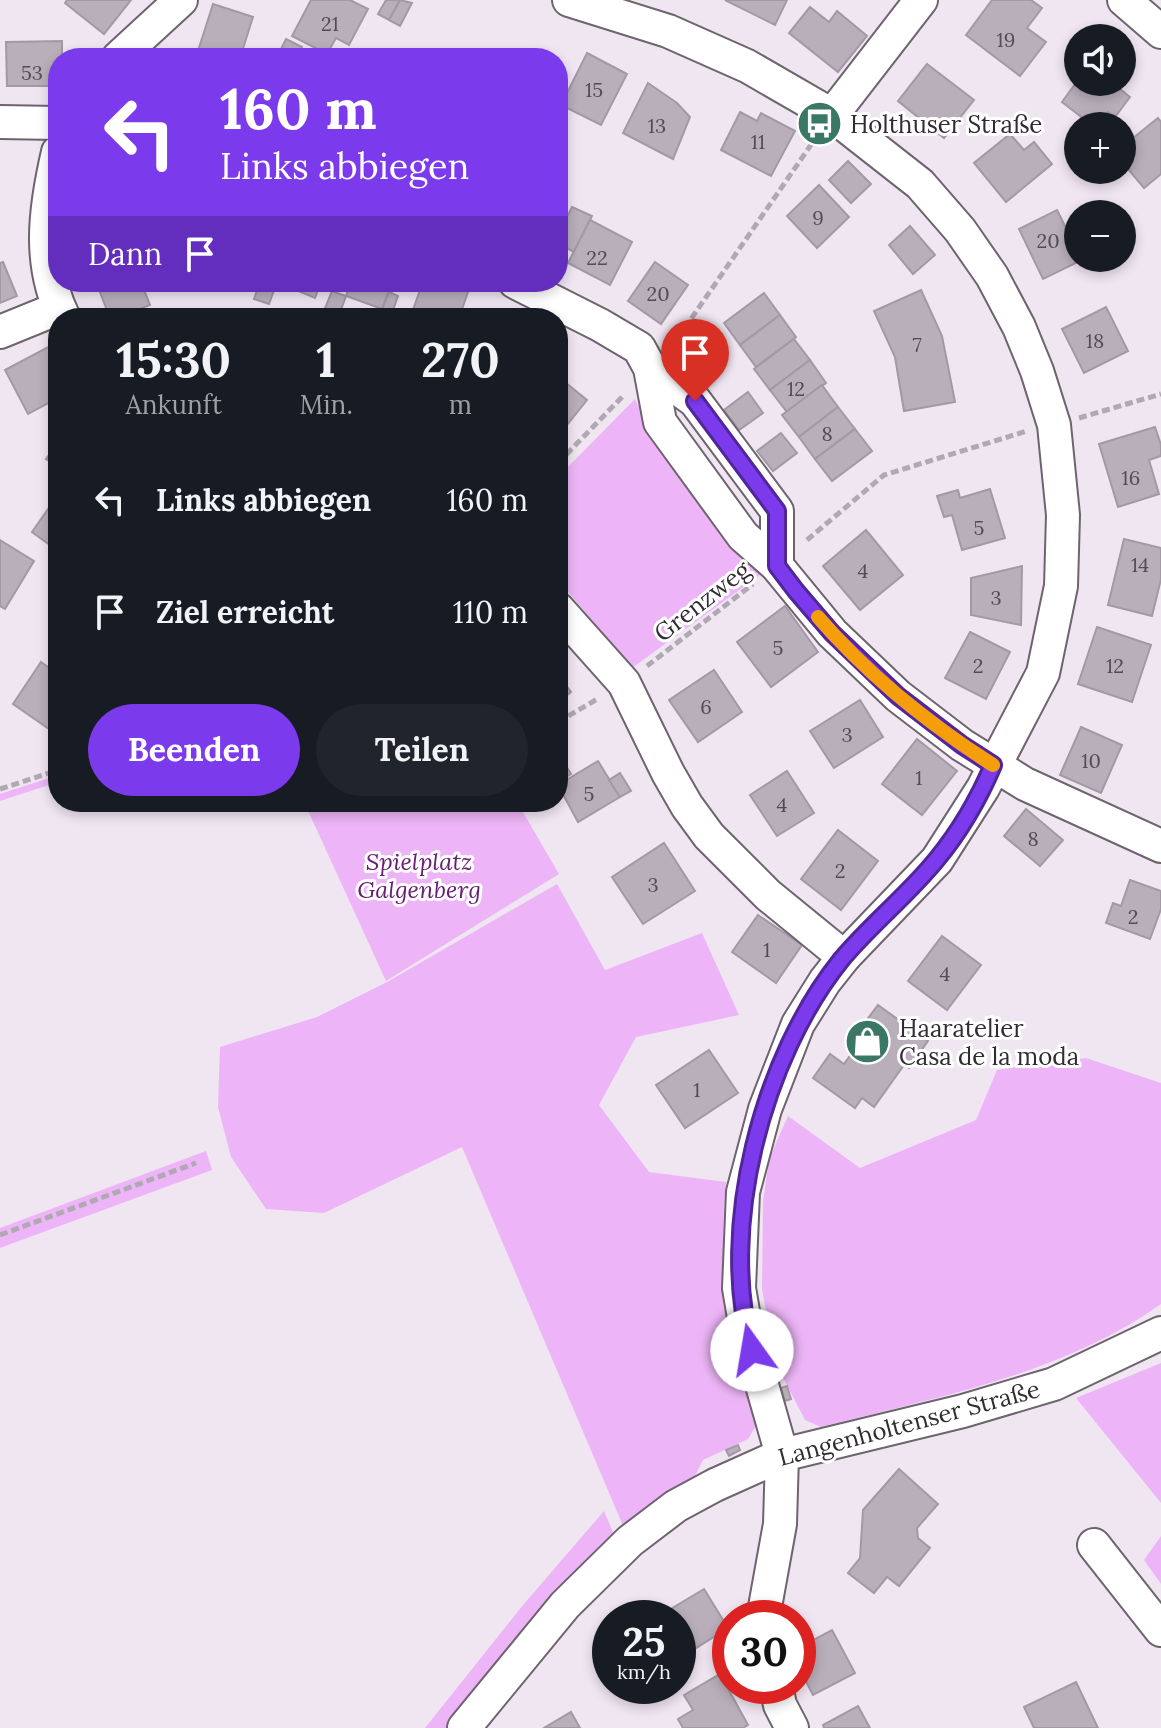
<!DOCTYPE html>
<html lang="de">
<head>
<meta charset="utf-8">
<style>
	:root { --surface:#171b24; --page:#20242c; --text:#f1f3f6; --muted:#9ea1a6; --accent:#7c3aed }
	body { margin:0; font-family:Lora,serif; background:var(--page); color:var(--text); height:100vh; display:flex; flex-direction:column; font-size:30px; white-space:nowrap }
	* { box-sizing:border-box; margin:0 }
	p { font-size:26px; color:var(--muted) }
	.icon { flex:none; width:44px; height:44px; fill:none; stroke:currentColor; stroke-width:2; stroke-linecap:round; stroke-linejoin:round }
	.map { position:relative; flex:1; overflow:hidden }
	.side { position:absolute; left:48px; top:308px; width:520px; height:504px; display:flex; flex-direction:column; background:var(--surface); border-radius:32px; box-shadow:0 4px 12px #0003 }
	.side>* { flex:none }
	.banner { position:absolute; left:48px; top:48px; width:520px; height:244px; border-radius:32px; box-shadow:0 4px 12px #0003; background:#7c3aed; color:#fff; overflow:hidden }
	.controls { position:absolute; left:1064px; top:24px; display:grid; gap:16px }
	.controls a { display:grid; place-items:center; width:72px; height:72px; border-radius:50%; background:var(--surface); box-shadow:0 4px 12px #0003; font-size:40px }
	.speed { position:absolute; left:592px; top:1600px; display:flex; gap:16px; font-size:40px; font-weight:700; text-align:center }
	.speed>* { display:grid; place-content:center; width:104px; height:104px; border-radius:50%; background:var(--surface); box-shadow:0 4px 12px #0003; line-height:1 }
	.speed small { font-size:20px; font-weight:400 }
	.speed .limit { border:12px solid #d22; background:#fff; color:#111 }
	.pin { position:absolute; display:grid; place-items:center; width:68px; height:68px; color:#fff; margin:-82px -34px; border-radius:50% 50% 50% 0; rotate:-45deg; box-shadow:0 0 8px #0007 }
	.pin .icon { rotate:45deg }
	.me { position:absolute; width:88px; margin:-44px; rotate:347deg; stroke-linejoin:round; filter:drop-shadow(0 0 6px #0008) }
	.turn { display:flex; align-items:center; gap:28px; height:168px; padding:0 40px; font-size:36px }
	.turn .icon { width:104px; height:104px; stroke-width:2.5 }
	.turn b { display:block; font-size:56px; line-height:68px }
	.then { display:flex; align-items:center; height:76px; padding:0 40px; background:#0003; gap:16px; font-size:30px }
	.eta { display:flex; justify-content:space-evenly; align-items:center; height:136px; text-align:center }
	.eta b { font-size:48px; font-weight:700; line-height:56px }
	.cta { display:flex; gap:16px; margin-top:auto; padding:16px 40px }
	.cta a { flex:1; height:92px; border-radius:48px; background:var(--accent); color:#fff; font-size:32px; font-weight:700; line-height:92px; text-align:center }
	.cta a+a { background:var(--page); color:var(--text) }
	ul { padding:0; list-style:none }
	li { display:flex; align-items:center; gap:24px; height:112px; padding:0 40px }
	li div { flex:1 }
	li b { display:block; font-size:30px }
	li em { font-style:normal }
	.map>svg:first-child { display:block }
	.green { fill:#edb5f7 }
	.building { fill:#b9afbb; stroke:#a399a5; stroke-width:2 }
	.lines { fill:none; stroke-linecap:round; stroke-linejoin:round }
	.minor-casing { stroke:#6d646e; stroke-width:36 }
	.path { stroke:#b0a8b2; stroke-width:5; stroke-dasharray:8 4; stroke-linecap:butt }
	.minor { stroke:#fff; stroke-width:32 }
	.route-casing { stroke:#51269a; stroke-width:20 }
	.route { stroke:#7c3aed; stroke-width:14 }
	.slow { stroke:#f59e0b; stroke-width:14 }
	.labels { text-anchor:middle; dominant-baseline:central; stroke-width:6; stroke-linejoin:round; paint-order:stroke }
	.number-label { font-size:20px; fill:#524d54 }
	.poi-label { font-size:24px; fill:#302c31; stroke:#fff; text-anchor:start }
	.street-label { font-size:24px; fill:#302c31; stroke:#fff }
	.park-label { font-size:24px; font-style:italic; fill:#682074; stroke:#fff }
</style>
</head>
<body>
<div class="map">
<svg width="1161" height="1728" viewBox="0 0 1161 1728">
	<rect width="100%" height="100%" fill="#f0e6f2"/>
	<g class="green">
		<path d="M635,399L651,431L742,560L764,572L632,668L558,580V477Z"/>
		<path d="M58,775V782L0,801V794Z"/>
		<path d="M304,802H517L559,874L386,981Z"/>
		<path d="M557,884L605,970L702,933L739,1015L636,1037L599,1105L649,1172L726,1182C721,1241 721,1304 739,1362C745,1381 753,1400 759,1421L748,1439L703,1460L693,1480L659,1499L624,1528L462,1147L324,1213L266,1209L231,1157L218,1107L220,1047L317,1017L387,982Z"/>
		<path d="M1086,1058L1161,1083V1304C1061,1375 937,1397 821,1427L805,1420L776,1364L762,1289L763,1202L769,1159L788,1116L860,1168L976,1120L997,1070Z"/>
		<path d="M206,1151L212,1170L0,1248V1228Z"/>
		<path d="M1161,1363V1503L1076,1398Z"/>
		<path d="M604,1511L615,1537L536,1623L446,1728H425L523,1605Z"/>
		<path d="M1161,1536V1584L1144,1560Z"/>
	</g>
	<g class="building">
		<path d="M67,0H131L104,34L65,3Z"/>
		<path d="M311,0H350L368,9L349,45L336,38L327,54L292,36Z"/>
		<path d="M386,0H400L389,20L378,14Z"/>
		<path d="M400,0L412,3L400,26L389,20Z"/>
		<path d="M725,0H787L775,25Z"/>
		<path d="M992,0H1031L1042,8L1027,28L1046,42L1020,76L966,35Z"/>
		<path d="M213,4L253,17L240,58H209L197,54Z"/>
		<path d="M810,7L829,22L837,11L867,36L838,72L789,33Z"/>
		<path d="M286,39L302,47L297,58L280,51Z"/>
		<path d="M62,41V58H58V86H7L6,42Z"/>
		<path d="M587,53L627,74L601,125L561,105Z"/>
		<path d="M927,64L974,100L944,138L898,101Z"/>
		<path d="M1078,80L1111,82L1130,97L1115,117L1108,112L1097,126H1093L1062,102Z"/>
		<path d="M648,83L677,103L690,117L673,159L623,133Z"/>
		<path d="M740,112L757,121L761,113L795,131L771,176L721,150Z"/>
		<path d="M1158,118L1161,122V174L1144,188L1122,162V147Z"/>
		<path d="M1010,134L1024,150L1034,142L1052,164L1006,202L974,163Z"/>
		<path d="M848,161L871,184L851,203L829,180Z"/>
		<path d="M819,185L849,217L817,248L787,216Z"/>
		<path d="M572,207L592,216L574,252L558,243V235Z"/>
		<path d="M1057,210L1078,252V258L1082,260L1043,279L1019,229Z"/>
		<path d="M590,220L632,242L610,285L568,263Z"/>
		<path d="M910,226L935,255L913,274L889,245Z"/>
		<path d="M3,262L17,296L0,303V263Z"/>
		<path d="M655,262L688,285L661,324L628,301Z"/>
		<path d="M96,282H141L150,305L117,318H110Z"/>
		<path d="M260,282H277L269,304L254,299Z"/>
		<path d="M277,282H321L315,298Z"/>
		<path d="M351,282H392L382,309L346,296Z"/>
		<path d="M423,282H459L470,286L459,318H410Z"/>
		<path d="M921,290L942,336L955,402L904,411L895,357L874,311Z"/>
		<path d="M332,291L346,296L338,318H321Z"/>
		<path d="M389,292L398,296L392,313L382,309Z"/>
		<path d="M764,293L780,315L740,345L724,323Z"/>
		<path d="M1106,307L1128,351L1084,373L1062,329Z"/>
		<path d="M780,315L796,337L756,367L740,345Z"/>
		<path d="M794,339L810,360L770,390L754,369Z"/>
		<path d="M50,346L58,361V398L28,414L5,370Z"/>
		<path d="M810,360L826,383L787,412L770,390Z"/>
		<path d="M561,379L587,400L559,435L558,383Z"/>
		<path d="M822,385L838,407L799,437L782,415Z"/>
		<path d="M748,392L763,413L739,430L724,410Z"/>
		<path d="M838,407L855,429L815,459L799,437Z"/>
		<path d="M1155,427L1161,445V456L1149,460L1159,494L1118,507L1099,444Z"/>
		<path d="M855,429L872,451L832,481L815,459Z"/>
		<path d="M781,433L797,453L773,471L757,451Z"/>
		<path d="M58,442V467L46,459Z"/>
		<path d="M990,489L1005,538L962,550L952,515L944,517L937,496L958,490L960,498Z"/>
		<path d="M55,499L58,501V551L32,532Z"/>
		<path d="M866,530L903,575L860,610L823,566Z"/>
		<path d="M1124,539L1161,548V579L1152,616L1108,605Z"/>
		<path d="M0,540L34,561L5,609L0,606Z"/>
		<path d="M1022,566L1021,625L971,615V578Z"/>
		<path d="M785,606L818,652L771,687L737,642Z"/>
		<path d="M1097,627L1151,645L1132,702L1078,684Z"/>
		<path d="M970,632L1010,652L986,699L945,678Z"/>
		<path d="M41,662L58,674V722L52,731L13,704Z"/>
		<path d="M714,670L742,712L698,742L669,700Z"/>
		<path d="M558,674L571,692L558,702Z"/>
		<path d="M860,700L883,737L834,768L810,731Z"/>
		<path d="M1081,727L1122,745L1101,793L1060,775Z"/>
		<path d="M917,739L957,771L922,815L882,784Z"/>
		<path d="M558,753L571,774L558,782Z"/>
		<path d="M598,761L620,797L578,822L558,785Z"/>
		<path d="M787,771L814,813L777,836L750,795Z"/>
		<path d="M620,773L631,791L620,797L609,780Z"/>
		<path d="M1026,809L1063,840L1040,866L1004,836Z"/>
		<path d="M838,830L878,861L841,910L801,879Z"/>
		<path d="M664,843L695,891L643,924L612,877Z"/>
		<path d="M1130,880L1161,891V909L1150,939L1106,923L1113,903L1121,906Z"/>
		<path d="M758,915L802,945L776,983L732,952Z"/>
		<path d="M942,936L981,965L947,1010L908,981Z"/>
		<path d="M878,1005L928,1041L909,1068L904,1065L874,1107L862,1098L855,1108L813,1078L830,1054L844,1064L866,1033L860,1029Z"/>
		<path d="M709,1050L738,1093L685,1128L656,1085Z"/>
		<path d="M787,1386L791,1399L785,1401L781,1388Z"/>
		<path d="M738,1445L740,1450L729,1456L726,1450Z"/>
		<path d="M899,1469L938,1504L917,1528L918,1538L930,1548L899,1586L887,1577L874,1593L848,1573L860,1558L863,1510Z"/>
		<path d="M704,1589L728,1628L693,1650L678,1625V1618H674L669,1610Z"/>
		<path d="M832,1630L855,1673L813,1695L798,1666V1648Z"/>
		<path d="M720,1674L748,1725L743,1728H683L678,1719L693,1710L684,1695Z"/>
		<path d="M1076,1682L1098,1728H1034L1024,1707Z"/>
		<path d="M858,1706L870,1728H824L823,1725Z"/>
		<path d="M571,1712L580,1728H544Z"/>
	</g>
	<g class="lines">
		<defs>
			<g id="minor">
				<path d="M569,0L668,31L747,66L832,115L920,184L960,230L992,276L1019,327L1037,371L1054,425L1063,515L1061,586L1043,673L983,788L937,860L844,957L825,981L798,1024L765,1109L743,1192L739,1288L746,1329L782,1455L780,1524L763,1618"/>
				<path d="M1124,0L1161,32"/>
				<path d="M118,58L181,0"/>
				<path d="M832,115L921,0"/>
				<path d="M0,122L58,123"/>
				<path d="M58,152C45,208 37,264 64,318"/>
				<path d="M515,282L600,325L639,348L650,368L660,422L743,536L777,566L832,633L898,696L962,745L1025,784L1161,846"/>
				<path d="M0,332L59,308"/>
				<path d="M650,368L695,401L777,511V566"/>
				<path d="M558,609L624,683L668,773L687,806L709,836L768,895L844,957"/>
				<path d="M1094,1545L1161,1630"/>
				<path d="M776,1686L780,1705L792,1728"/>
				<path d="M464,1728L565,1605L630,1541L676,1506L715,1485L782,1455L963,1411L1054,1384L1161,1333"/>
			</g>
		</defs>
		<use href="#minor" class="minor-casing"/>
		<g class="path">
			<path d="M671,348L815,139"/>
			<path d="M1079,418L1161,394"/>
			<path d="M558,463L624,395"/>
			<path d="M807,540L884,475L1027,431"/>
			<path d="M647,666L753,584"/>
			<path d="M558,722L599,698"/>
			<path d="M0,789L58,770"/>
			<path d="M0,1235L196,1163"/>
		</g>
		<use href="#minor" class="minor"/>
	</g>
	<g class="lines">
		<defs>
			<path id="route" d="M695,401L777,511V566L796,591L832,633L898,696L962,745L993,765C979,798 960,831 937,859C908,895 871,924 841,960C763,1057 717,1229 752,1350"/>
		</defs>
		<use href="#route" class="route-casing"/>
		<use href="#route" class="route"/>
		<path class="slow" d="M818,617C868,675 929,724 993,765"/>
	</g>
	<defs>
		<symbol id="bus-disc" viewBox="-11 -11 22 22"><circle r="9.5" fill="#3a7865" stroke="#fff"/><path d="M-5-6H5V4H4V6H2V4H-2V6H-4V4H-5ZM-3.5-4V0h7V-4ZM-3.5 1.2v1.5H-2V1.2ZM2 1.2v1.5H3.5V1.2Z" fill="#fff"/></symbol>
		<symbol id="shop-disc" viewBox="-11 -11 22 22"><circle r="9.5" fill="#3a7865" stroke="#fff"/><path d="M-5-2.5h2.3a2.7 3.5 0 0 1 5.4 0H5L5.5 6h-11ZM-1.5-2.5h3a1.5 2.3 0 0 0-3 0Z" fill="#fff"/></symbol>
	</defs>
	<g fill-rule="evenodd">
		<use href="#bus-disc" x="794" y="98" width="51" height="51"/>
		<use href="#shop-disc" x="842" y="1016" width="51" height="51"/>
	</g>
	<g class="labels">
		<g class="number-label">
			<text x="330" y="23">21</text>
			<text x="1006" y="39">19</text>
			<text x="32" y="72">53</text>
			<text x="594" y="89">15</text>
			<text x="657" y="125">13</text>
			<text x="758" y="141">11</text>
			<text x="818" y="217">9</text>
			<text x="1048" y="240">20</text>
			<text x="597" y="257">22</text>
			<text x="658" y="293">20</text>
			<text x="1095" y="340">18</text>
			<text x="917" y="344">7</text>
			<text x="796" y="388">12</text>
			<text x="827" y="433">8</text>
			<text x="1131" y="477">16</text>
			<text x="979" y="527">5</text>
			<text x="1140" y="564">14</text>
			<text x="863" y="570">4</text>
			<text x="996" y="597">3</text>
			<text x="778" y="647">5</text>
			<text x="978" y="665">2</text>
			<text x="1115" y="665">12</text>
			<text x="706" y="706">6</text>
			<text x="847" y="734">3</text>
			<text x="1091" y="760">10</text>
			<text x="919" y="777">1</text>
			<text x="589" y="793">5</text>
			<text x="782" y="804">4</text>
			<text x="1033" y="838">8</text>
			<text x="840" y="870">2</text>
			<text x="653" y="884">3</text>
			<text x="1133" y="916">2</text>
			<text x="767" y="949">1</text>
			<text x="945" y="973">4</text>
			<text x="697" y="1089">1</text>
		</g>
		<g class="poi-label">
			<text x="850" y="124">Holthuser Straße</text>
			<text x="899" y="1028">Haaratelier<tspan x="899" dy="28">Casa de la moda</tspan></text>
		</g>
		<g class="street-label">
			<text transform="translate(702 601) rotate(-38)">Grenzweg</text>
			<text transform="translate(909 1423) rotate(-15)">Langenholtenser Straße</text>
		</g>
		<g class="park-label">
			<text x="419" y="861">Spielplatz<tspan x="419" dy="28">Galgenberg</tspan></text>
		</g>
	</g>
</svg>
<div class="controls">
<a><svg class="icon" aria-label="sound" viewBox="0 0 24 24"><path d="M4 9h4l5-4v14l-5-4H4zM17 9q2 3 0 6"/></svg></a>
<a>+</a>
<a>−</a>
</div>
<div class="speed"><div>25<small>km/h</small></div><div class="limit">30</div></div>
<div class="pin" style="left:695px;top:401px;background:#d93025"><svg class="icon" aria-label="arrive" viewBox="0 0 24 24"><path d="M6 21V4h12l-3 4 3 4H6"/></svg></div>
<svg class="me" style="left:752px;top:1350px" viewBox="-20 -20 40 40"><circle r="19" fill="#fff"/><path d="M0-13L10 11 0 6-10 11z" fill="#7c3aed"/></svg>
<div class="banner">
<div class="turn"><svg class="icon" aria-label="left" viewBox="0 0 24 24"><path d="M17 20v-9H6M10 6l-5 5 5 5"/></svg><div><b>160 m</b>Links abbiegen</div></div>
<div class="then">Dann<svg class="icon" aria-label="arrive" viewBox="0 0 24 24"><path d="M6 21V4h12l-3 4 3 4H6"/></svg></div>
</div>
<section class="side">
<div class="eta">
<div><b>15:30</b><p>Ankunft</p></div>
<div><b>1</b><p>Min.</p></div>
<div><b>270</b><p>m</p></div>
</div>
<ul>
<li><svg class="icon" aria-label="left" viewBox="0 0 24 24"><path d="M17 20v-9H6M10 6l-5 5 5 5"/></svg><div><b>Links abbiegen</b></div><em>160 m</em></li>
<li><svg class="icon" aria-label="arrive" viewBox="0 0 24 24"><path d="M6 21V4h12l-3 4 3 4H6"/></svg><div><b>Ziel erreicht</b></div><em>110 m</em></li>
</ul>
<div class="cta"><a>Beenden</a><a>Teilen</a></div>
</section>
</div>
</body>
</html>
